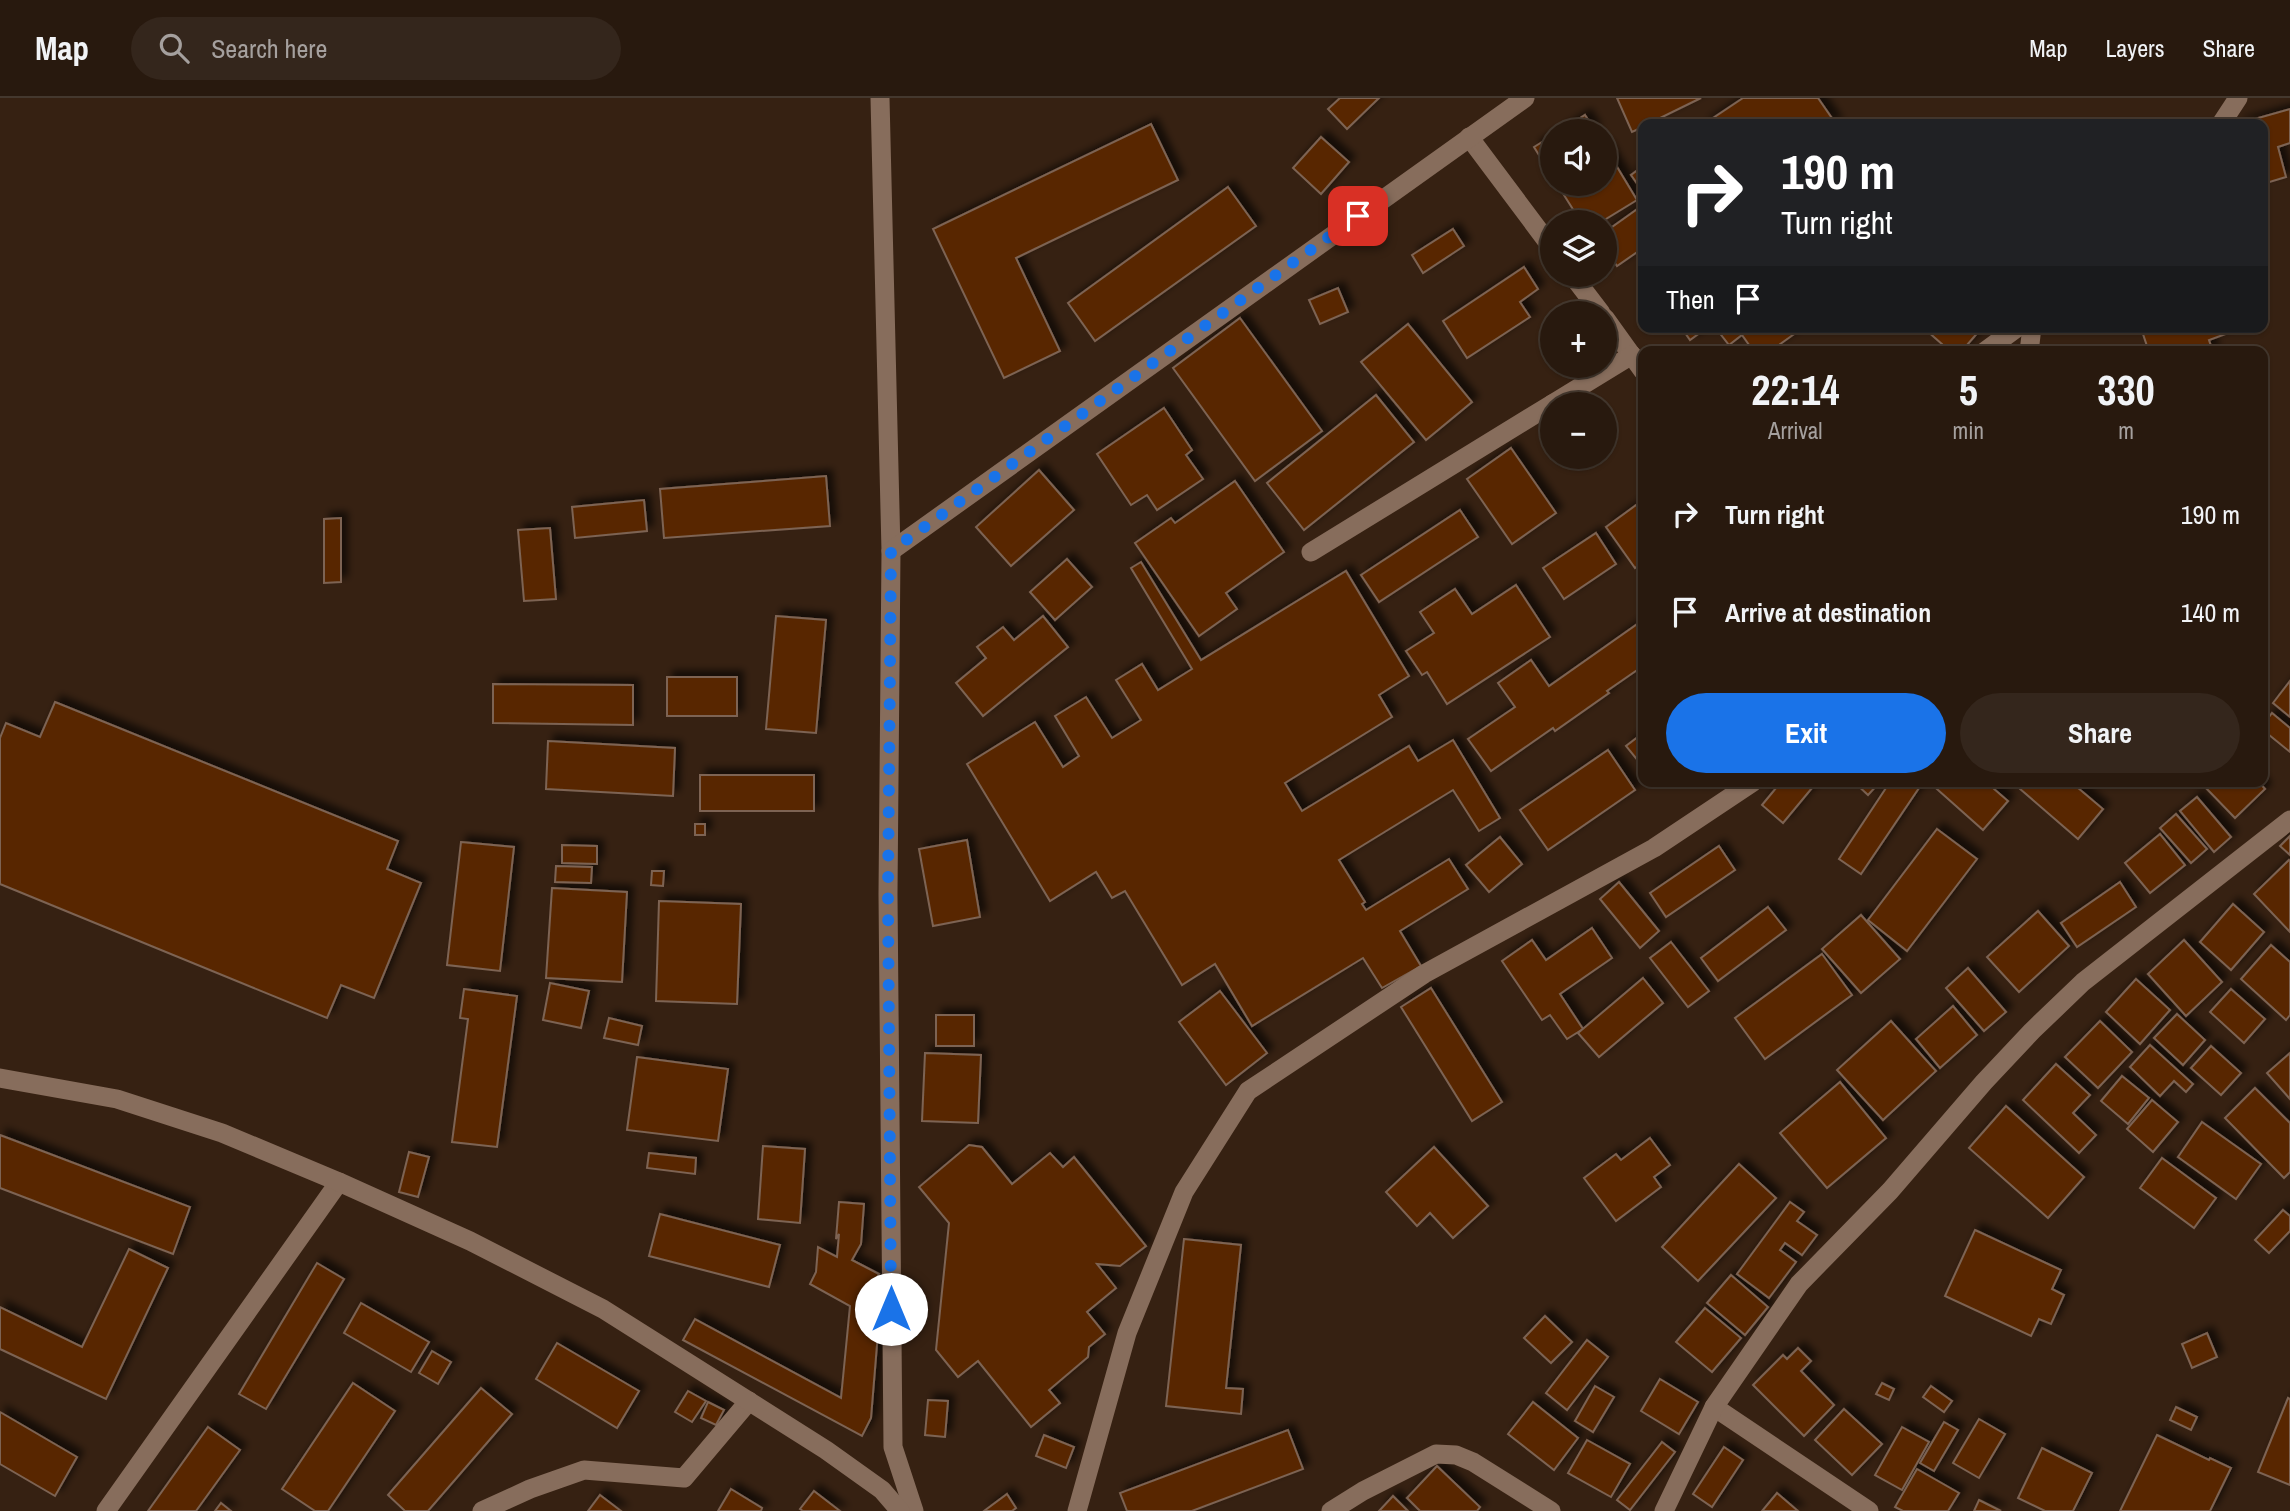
<!DOCTYPE html>
<html lang="en">
<head>
<meta charset="utf-8">
<style>
	:root { --surface:#28190e; --page:#34261c; --text:#f1f3f6; --muted:#a5a09e; --line:#44382e; --accent:#1a73e8 }
	body { margin:0; font-family:"Archivo Narrow",sans-serif; background:var(--page); color:var(--text); height:100vh; display:flex; flex-direction:column; font-size:26px; white-space:nowrap }
	* { box-sizing:border-box; margin:0 }
	p { font-size:23px; color:var(--muted) }
	.icon { flex:none; width:38px; height:38px; fill:none; stroke:currentColor; stroke-width:2; stroke-linecap:round; stroke-linejoin:round }
	.map { position:relative; flex:1; overflow:hidden }
	.details { position:absolute; left:1638px; top:248px; width:630px; height:441px; display:flex; flex-direction:column; background:var(--surface); border-radius:14px; box-shadow:0 2px 5px #0004,0 0 0 2px var(--line) }
	.details>* { flex:none }
	.top-card { position:absolute; left:1638px; top:21px; width:630px; height:214px; border-radius:14px; box-shadow:0 2px 5px #0004,0 0 0 2px var(--line); background:#202124; color:#fff; overflow:hidden }
	.tools { position:absolute; left:1540px; top:21px; display:grid; gap:14px }
	.tools a { display:grid; place-items:center; width:77px; height:77px; border-radius:50%; background:var(--surface); box-shadow:0 2px 5px #0004,0 0 0 2px var(--line); font-size:35px }
	.pin { position:absolute; display:grid; place-items:center; width:60px; height:60px; color:#fff; margin:-30px; border-radius:14px; box-shadow:0 4px 10px #0006 }
	.me { position:absolute; width:77px; margin:-38px; rotate:0deg; stroke-linejoin:round; filter:drop-shadow(0 0 5px #0008) }
	.turn { display:flex; align-items:center; gap:24px; height:147px; padding:0 28px; font-size:32px }
	.turn .icon { width:91px; height:91px; stroke-width:2.5 }
	.turn b { display:block; font-size:49px; line-height:60px }
	.then { display:flex; align-items:center; height:66px; padding:0 28px; background:#0003; gap:14px; font-size:26px }
	.eta { display:flex; justify-content:space-evenly; align-items:center; height:119px; text-align:center }
	.eta b { font-size:42px; font-weight:700; line-height:49px }
	.action { display:flex; gap:14px; margin-top:auto; padding:14px 28px }
	.action a { flex:1; height:80px; border-radius:42px; background:var(--accent); color:#fff; font-size:28px; font-weight:700; line-height:80px; text-align:center }
	.action a+a { background:var(--page); color:var(--text) }
	ul { padding:0; list-style:none }
	li { display:flex; align-items:center; gap:21px; height:98px; padding:0 28px }
	li div { flex:1 }
	li b { display:block; font-size:26px }
	li em { font-style:normal }
	header { display:flex; align-items:center; gap:42px; box-sizing:border-box; height:98px; padding:0 35px; background:var(--surface); border-bottom:2px solid var(--line) }
	header strong { font-size:33px }
	nav { display:flex; gap:38px; margin-inline-start:auto; font-size:24px }
	.search { width:490px; height:63px; background:var(--page); display:flex; align-items:center; gap:18px; box-sizing:border-box; padding:0 24px; border-radius:38px; color:var(--muted); font-size:26px }
	.map>svg:first-child { display:block }
	.building { fill:#582800; stroke:#7d6353; stroke-width:2; filter:url(#shadow) }
	.lines { fill:none; stroke-linecap:round; stroke-linejoin:round }
	.minor { stroke:#876d5c; stroke-width:19 }
	.tertiary { stroke:#876d5c; stroke-width:19 }
	.route { stroke:#1a73e8; stroke-width:12; stroke-dasharray:0 21.6 }
</style>
</head>
<body>
<header>
<strong>Map</strong>
<div class="search"><svg class="icon" aria-label="search" viewBox="0 0 24 24"><circle cx="10" cy="10" r="6"/><path d="M15 15l6 6"/></svg>Search here</div>
<nav><a>Map</a><a>Layers</a><a>Share</a></nav>
</header>
<div class="map">
<svg width="2290" height="1413" viewBox="0 0 2290 1413">
	<defs>
		<filter id="shadow"><feDropShadow dx="6" dy="-6" stdDeviation="3.5" flood-color="#0009"/></filter>
	</defs>
	<rect width="100%" height="100%" fill="#362112"/>
	<g class="building">
		<path d="M1340,0H1379L1347,31L1328,11Z"/>
		<path d="M1617,0H1701L1648,26H1643V29L1632,34Z"/>
		<path d="M1743,0H1818L1836,26H1704Z"/>
		<path d="M2290,11V45L2278,49L2286,79L2263,86V26H2237Z"/>
		<path d="M1585,17L1595,33H1560Z"/>
		<path d="M1151,26L1178,82L1016,160L1060,253L1004,280L933,131Z"/>
		<path d="M1552,38V78L1534,49Z"/>
		<path d="M1321,39L1349,64L1321,96L1293,70Z"/>
		<path d="M1605,49L1637,102L1601,124H1581L1557,86H1605Z"/>
		<path d="M1643,68V94L1631,77Z"/>
		<path d="M1228,89L1256,128L1095,243L1068,205Z"/>
		<path d="M1643,107V150L1617,168L1605,150V134Z"/>
		<path d="M1453,131L1464,148L1423,175L1412,157Z"/>
		<path d="M1524,169L1538,191L1520,204L1530,219L1467,260L1443,223Z"/>
		<path d="M1338,190L1348,214L1320,226L1309,202Z"/>
		<path d="M1240,220L1322,333L1255,383L1173,270Z"/>
		<path d="M1408,226L1472,304L1426,342L1361,264Z"/>
		<path d="M1681,229H1708L1690,242Z"/>
		<path d="M1715,229H1804L1769,254H1754L1742,237L1729,247Z"/>
		<path d="M1928,229H1977L1980,232L1961,254H1951L1926,232Z"/>
		<path d="M2163,229H2241L2242,230L2209,242L2213,254H2191L2190,250L2180,254H2149L2143,236Z"/>
		<path d="M1376,297L1414,344L1304,432L1267,385Z"/>
		<path d="M1164,310L1192,352L1186,357L1203,381L1157,412L1147,397L1131,407L1097,356Z"/>
		<path d="M1511,350L1556,415L1512,446L1467,381Z"/>
		<path d="M1039,372L1074,412L1011,468L976,429Z"/>
		<path d="M826,378L830,428L664,440L660,391Z"/>
		<path d="M1235,383L1284,454L1226,495L1237,511L1199,538L1135,445L1171,420L1175,425Z"/>
		<path d="M644,402L647,433L575,440L572,409Z"/>
		<path d="M1643,402V464L1635,470L1606,429Z"/>
		<path d="M1460,412L1478,439L1379,504L1361,477Z"/>
		<path d="M341,420V484L324,485V421Z"/>
		<path d="M550,430L556,501L524,503L518,432Z"/>
		<path d="M1596,435L1616,466L1564,501L1543,470Z"/>
		<path d="M1067,461L1092,489L1055,522L1030,494Z"/>
		<path d="M1141,464L1201,562L1346,473L1409,578L1379,597L1392,619L1285,685L1302,713L1409,648L1418,663L1453,642L1500,720L1479,733L1453,692L1339,762L1365,804L1362,806L1366,812L1449,761L1468,791L1400,833L1421,868L1382,890L1363,860L1252,928L1215,866L1182,887L1125,793L1112,800L1096,774L1050,803L967,666L1035,624L1063,669L1079,658L1055,618L1086,599L1112,640L1141,622L1116,582L1142,566L1158,592L1192,571L1131,470Z"/>
		<path d="M1516,487L1550,539L1447,606L1427,574L1422,577L1406,553L1434,535L1420,514L1455,491L1472,516Z"/>
		<path d="M776,518L826,522L816,635L766,631Z"/>
		<path d="M1043,518L1068,549L983,618L956,585L986,560L977,549L1003,529L1014,542Z"/>
		<path d="M1643,522V568L1607,593L1609,595L1555,633L1553,630L1491,673L1468,641L1515,609L1498,585L1531,562L1549,588Z"/>
		<rect x="667" y="579" width="70" height="39"/>
		<path d="M2290,583V619L2273,605Z"/>
		<path d="M493,586L633,587V627L493,625Z"/>
		<path d="M55,604L398,743L387,771L421,785L374,900L341,887L327,920L0,786V640L6,625L40,639Z"/>
		<path d="M2272,615L2290,630V654L2263,632V627Z"/>
		<path d="M1643,635V669L1626,648Z"/>
		<path d="M548,643L675,650L673,698L546,691Z"/>
		<path d="M1608,652L1635,692L1548,752L1520,712Z"/>
		<rect x="700" y="677" width="114" height="36"/>
		<path d="M1781,684H1817L1783,725L1762,707Z"/>
		<path d="M1854,684H1880L1868,697Z"/>
		<path d="M1890,684H1916L1921,687L1861,776L1839,761Z"/>
		<path d="M1929,684H1986L2008,703L1983,732Z"/>
		<path d="M2012,684H2071L2103,711L2078,741Z"/>
		<path d="M2210,684H2259L2265,691L2235,720L2205,689Z"/>
		<path d="M2197,699L2231,739L2214,754L2180,713Z"/>
		<path d="M2176,716L2207,751L2191,765L2160,730Z"/>
		<rect x="695" y="726" width="10" height="11"/>
		<path d="M1937,731L1977,761L1907,853L1868,822Z"/>
		<path d="M2160,736L2185,767L2150,795L2125,765Z"/>
		<path d="M2290,738V757L2280,748Z"/>
		<path d="M1500,739L1522,766L1489,794L1466,767Z"/>
		<path d="M967,742L980,819L933,828L919,751Z"/>
		<path d="M461,744L514,749L500,873L447,867Z"/>
		<path d="M562,747L597,748V766L562,765Z"/>
		<path d="M1719,748L1735,772L1666,819L1650,795Z"/>
		<path d="M2289,762L2290,763V834L2254,796Z"/>
		<path d="M556,768L592,769L591,785L555,784Z"/>
		<path d="M652,773H664L663,788L651,787Z"/>
		<path d="M1619,784L1659,833L1640,850L1600,801Z"/>
		<path d="M2120,784L2136,809L2077,849L2061,825Z"/>
		<path d="M552,790L627,794L622,884L546,880Z"/>
		<path d="M659,803L741,806L737,906L656,903Z"/>
		<path d="M2233,806L2264,834L2231,872L2200,844Z"/>
		<path d="M1768,809L1786,832L1718,883L1701,860Z"/>
		<path d="M2038,813L2069,848L2019,894L1987,859Z"/>
		<path d="M1861,817L1900,861L1861,895L1822,851Z"/>
		<path d="M1592,830L1612,860L1560,896L1583,931L1567,941L1550,917L1542,922L1502,863L1532,842L1546,862Z"/>
		<path d="M2184,842L2222,884L2186,918L2148,876Z"/>
		<path d="M1671,844L1709,893L1688,909L1650,860Z"/>
		<path d="M2271,847L2290,864V917L2286,922L2241,881Z"/>
		<path d="M1822,856L1852,897L1765,961L1735,920Z"/>
		<path d="M1968,870L2006,914L1984,933L1946,890Z"/>
		<path d="M1643,880L1663,905L1599,959L1578,935Z"/>
		<path d="M2136,881L2170,912L2140,946L2106,914Z"/>
		<path d="M550,885L589,893L581,930L543,922Z"/>
		<path d="M1431,890L1502,1004L1472,1023L1401,909Z"/>
		<path d="M464,891L517,898L497,1049L452,1044L468,921L460,920Z"/>
		<path d="M2231,891L2265,921L2244,945L2210,914Z"/>
		<path d="M1220,893L1267,955L1226,987L1179,924Z"/>
		<path d="M1953,908L1977,937L1940,970L1916,941Z"/>
		<path d="M2177,916L2205,942L2183,967L2154,940Z"/>
		<rect x="936" y="917" width="38" height="31"/>
		<path d="M609,920L642,928L638,947L604,940Z"/>
		<path d="M1891,923L1936,973L1883,1022L1837,972Z"/>
		<path d="M2100,923L2132,954L2098,990L2065,959Z"/>
		<path d="M2150,947L2193,986L2186,994L2174,983L2160,998L2130,969Z"/>
		<path d="M2211,948L2241,975L2221,997L2191,970Z"/>
		<path d="M925,955L981,957L978,1025L922,1023Z"/>
		<path d="M2290,955V1001L2267,975Z"/>
		<path d="M637,959L728,971L718,1043L627,1032Z"/>
		<path d="M2056,966L2090,997L2073,1015L2096,1037L2079,1055L2023,1002Z"/>
		<path d="M2122,978L2149,1000L2128,1026L2101,1003Z"/>
		<path d="M1840,984L1886,1040L1827,1090L1780,1035Z"/>
		<path d="M2255,990L2290,1025V1074L2284,1080L2225,1020Z"/>
		<path d="M2152,1002L2178,1024L2153,1054L2127,1031Z"/>
		<path d="M2006,1008L2084,1079L2048,1120L1969,1050Z"/>
		<path d="M2202,1024L2261,1066L2236,1101L2178,1059Z"/>
		<path d="M0,1037L190,1109L173,1156L0,1090Z"/>
		<path d="M1650,1040L1670,1067L1654,1079L1661,1089L1616,1123L1584,1080L1616,1056L1621,1062Z"/>
		<path d="M969,1047L982,1049L1012,1086L1050,1055L1063,1069L1074,1059L1146,1148L1120,1168L1097,1166L1116,1190L1087,1214L1105,1236L1089,1249L1088,1259L1049,1292L1060,1305L1031,1329L978,1263L958,1279L936,1252L949,1125L919,1089Z"/>
		<path d="M763,1048L805,1051L800,1125L758,1121Z"/>
		<path d="M1434,1049L1488,1108L1453,1140L1430,1115L1417,1128L1386,1094Z"/>
		<path d="M409,1054L429,1059L418,1099L399,1094Z"/>
		<path d="M649,1055L696,1060L695,1076L647,1070Z"/>
		<path d="M2162,1060L2216,1100L2194,1130L2140,1090Z"/>
		<path d="M1739,1066L1776,1100L1698,1183L1662,1149Z"/>
		<path d="M839,1104L864,1106L861,1146L852,1162L879,1176L864,1202L880,1210L871,1320L862,1338L683,1242L695,1221L841,1300L850,1208L810,1186L816,1174L818,1149L837,1159L839,1136L836,1141Z"/>
		<path d="M1790,1104L1804,1114L1797,1123L1817,1137L1802,1157L1785,1145L1780,1152L1796,1164L1769,1200L1737,1176Z"/>
		<path d="M2283,1112L2290,1118V1133L2269,1155L2255,1142Z"/>
		<path d="M660,1116L780,1147L769,1189L649,1158Z"/>
		<path d="M1975,1132L2061,1172L2052,1191L2064,1197L2051,1226L2039,1221L2031,1238L1945,1198Z"/>
		<path d="M1184,1141L1241,1147L1226,1290L1243,1291L1241,1316L1166,1308Z"/>
		<path d="M129,1151L168,1170L106,1301L0,1251V1209L82,1249Z"/>
		<path d="M317,1165L344,1181L266,1311L239,1296Z"/>
		<path d="M1731,1177L1768,1209L1745,1237L1707,1205Z"/>
		<path d="M361,1205L429,1244L411,1274L344,1235Z"/>
		<path d="M1705,1210L1741,1240L1712,1274L1676,1244Z"/>
		<path d="M1545,1218L1572,1244L1551,1265L1524,1240Z"/>
		<path d="M2207,1235L2217,1259L2192,1270L2182,1246Z"/>
		<path d="M1587,1242L1608,1259L1567,1312L1546,1295Z"/>
		<path d="M557,1245L639,1293L617,1330L536,1281Z"/>
		<path d="M1798,1250L1811,1263L1801,1273L1834,1307L1804,1338L1753,1287L1783,1257L1787,1261Z"/>
		<path d="M432,1253L451,1264L438,1286L419,1275Z"/>
		<path d="M1660,1281L1698,1304L1679,1336L1641,1313Z"/>
		<path d="M353,1285L395,1313L328,1413H315L282,1391Z"/>
		<path d="M1882,1285L1894,1291L1889,1302L1876,1296Z"/>
		<path d="M1595,1288L1614,1299L1593,1334L1575,1323Z"/>
		<path d="M1931,1288L1952,1303L1944,1314L1923,1299Z"/>
		<path d="M481,1290L512,1316L428,1413H405L388,1397Z"/>
		<path d="M688,1293L706,1303L692,1324L675,1314Z"/>
		<path d="M2288,1300L2290,1301V1387L2258,1374Z"/>
		<path d="M928,1302L948,1303L945,1339L925,1337Z"/>
		<path d="M708,1304L724,1312L716,1327L701,1320Z"/>
		<path d="M1533,1304L1578,1340L1554,1372L1508,1336Z"/>
		<path d="M2176,1309L2197,1319L2191,1332L2170,1322Z"/>
		<path d="M1844,1311L1882,1346L1852,1377L1815,1342Z"/>
		<path d="M0,1314L77,1359L55,1398L0,1366Z"/>
		<path d="M1979,1321L2005,1336L1979,1380L1953,1365Z"/>
		<path d="M1944,1324L1958,1332L1934,1373L1920,1365Z"/>
		<path d="M208,1329L240,1352L196,1413H148Z"/>
		<path d="M1902,1329L1929,1344L1902,1392L1875,1377Z"/>
		<path d="M1288,1332L1303,1371L1192,1413H1127L1120,1395Z"/>
		<path d="M1044,1337L1074,1349L1066,1370L1036,1358Z"/>
		<path d="M2157,1337L2209,1362L2210,1360L2231,1370L2210,1413H2120Z"/>
		<path d="M1587,1342L1630,1366L1611,1399L1568,1375Z"/>
		<path d="M1662,1344L1675,1354L1630,1412L1617,1402Z"/>
		<path d="M1724,1349L1743,1362L1712,1409L1693,1396Z"/>
		<path d="M2042,1350L2092,1375L2073,1413H2045L2018,1400Z"/>
		<path d="M1437,1368L1480,1409L1477,1413H1420L1407,1400Z"/>
		<path d="M1917,1371L1959,1395L1948,1413H1903L1895,1409Z"/>
		<path d="M731,1391L762,1410L761,1413H718Z"/>
		<path d="M814,1393L840,1413H803L800,1411Z"/>
		<path d="M1777,1395L1798,1413H1762Z"/>
		<path d="M1007,1396L1016,1410L1012,1413H984Z"/>
		<path d="M600,1397L621,1413H588Z"/>
		<path d="M1393,1398L1408,1413H1379Z"/>
		<path d="M1979,1402L2001,1413H1974Z"/>
		<path d="M221,1405L231,1413H215Z"/>
	</g>
	<g class="lines">
		<g class="minor">
			<path d="M880,0L891,453L888,796L893,1349L914,1413"/>
			<path d="M2221,26L2238,0"/>
			<path d="M1469,39L1552,150"/>
			<path d="M1572,177L1601,215"/>
			<path d="M1605,220L1643,273"/>
			<path d="M1984,254L2018,229"/>
			<path d="M2029,254L2032,229"/>
			<path d="M1552,306L1632,257"/>
			<path d="M891,453L1525,0"/>
			<path d="M1311,454L1552,306"/>
			<path d="M1714,1309L1869,1413"/>
			<path d="M106,1413L339,1084"/>
			<path d="M482,1413L530,1391L584,1372L684,1380L749,1303"/>
			<path d="M1077,1413L1127,1235L1184,1094L1248,993L1424,876L1654,750L1753,684"/>
			<path d="M1331,1413L1363,1393L1436,1356L1456,1357L1473,1364L1551,1413"/>
			<path d="M1664,1413L1714,1309L1799,1186L1890,1093L1984,984L2032,933L2083,884L2290,722"/>
		</g>
		<path class="tertiary" d="M0,980L117,1001L222,1035L339,1084L470,1143L603,1211L826,1352L882,1392L900,1413"/>
	</g>
	<g class="lines">
		<path class="route" d="M891,1211L888,796L891,453L1358,118"/>
	</g>
</svg>
<div class="tools">
<a><svg class="icon" aria-label="sound" viewBox="0 0 24 24"><path d="M4 9h4l5-4v14l-5-4H4zM17 9q2 3 0 6"/></svg></a>
<a><svg class="icon" aria-label="layers" viewBox="0 0 24 24"><path d="M12 4l9 5-9 5-9-5zM3 14l9 5 9-5"/></svg></a>
<a>+</a>
<a>−</a>
</div>
<div class="pin" style="left:1358px;top:118px;background:#d93025"><svg class="icon" aria-label="arrive" viewBox="0 0 24 24"><path d="M6 21V4h12l-3 4 3 4H6"/></svg></div>
<svg class="me" style="left:891px;top:1211px" viewBox="-20 -20 40 40"><circle r="19" fill="#fff"/><path d="M0-13L10 11 0 6-10 11z" fill="#1a73e8"/></svg>
<div class="top-card">
<div class="turn"><svg class="icon" aria-label="right" viewBox="0 0 24 24"><path d="M7 20v-9h11M14 6l5 5-5 5"/></svg><div><b>190 m</b>Turn right</div></div>
<div class="then">Then<svg class="icon" aria-label="arrive" viewBox="0 0 24 24"><path d="M6 21V4h12l-3 4 3 4H6"/></svg></div>
</div>
<section class="details">
<div class="eta">
<div><b>22:14</b><p>Arrival</p></div>
<div><b>5</b><p>min</p></div>
<div><b>330</b><p>m</p></div>
</div>
<ul>
<li><svg class="icon" aria-label="right" viewBox="0 0 24 24"><path d="M7 20v-9h11M14 6l5 5-5 5"/></svg><div><b>Turn right</b></div><em>190 m</em></li>
<li><svg class="icon" aria-label="arrive" viewBox="0 0 24 24"><path d="M6 21V4h12l-3 4 3 4H6"/></svg><div><b>Arrive at destination</b></div><em>140 m</em></li>
</ul>
<div class="action"><a>Exit</a><a>Share</a></div>
</section>
</div>
</body>
</html>
